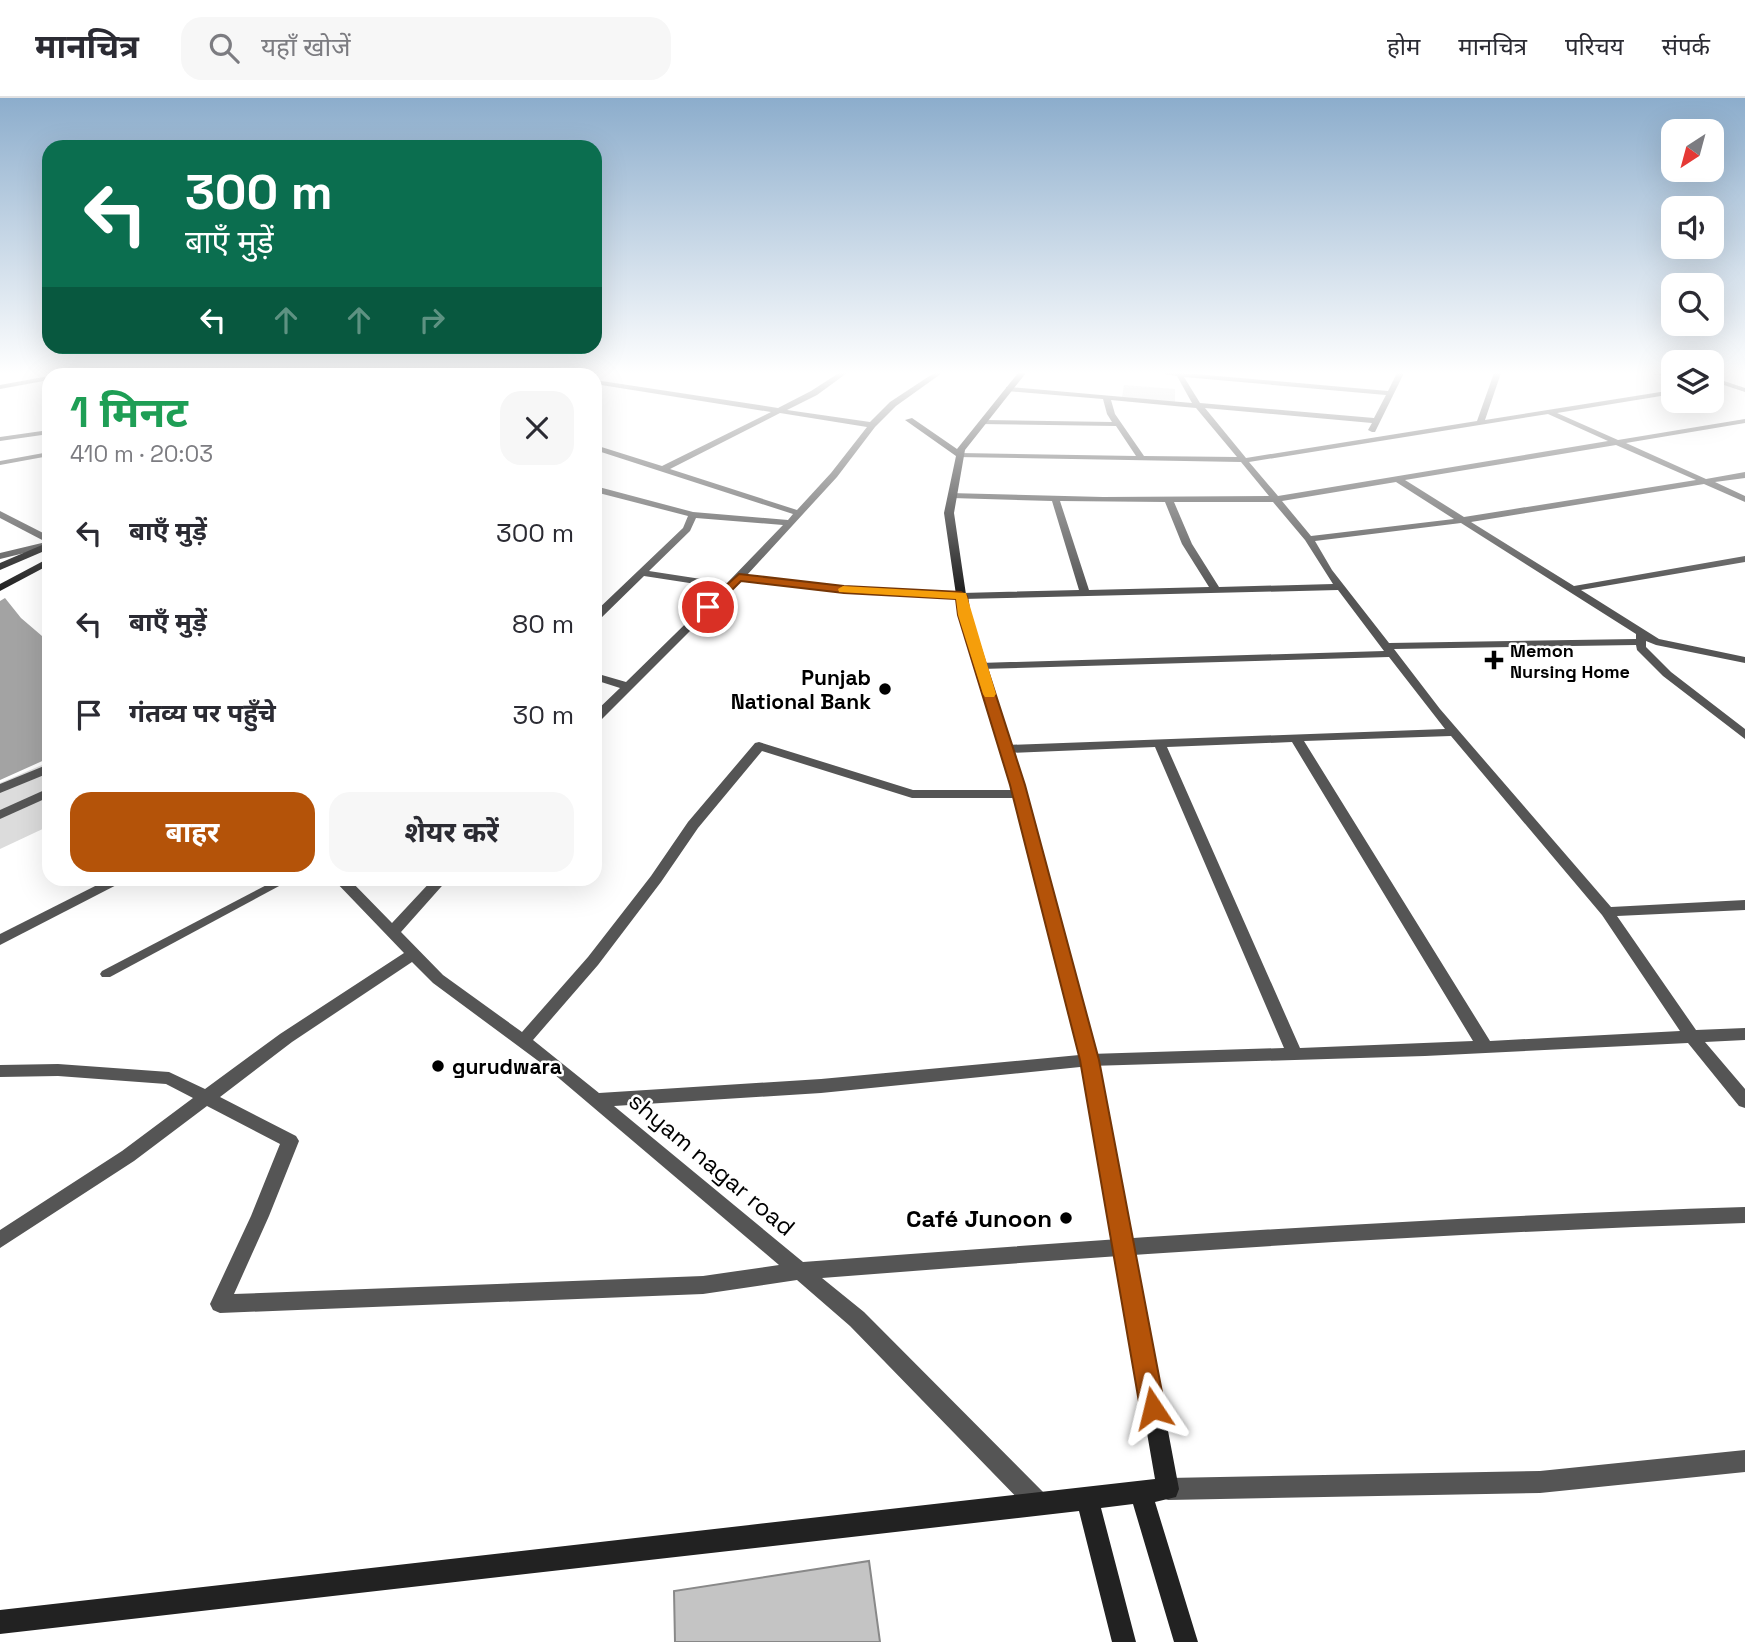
<!DOCTYPE html>
<html lang="hi">
<head>
<meta charset="utf-8">
<style>
	:root { --surface:#fff; --page:#f7f7f7; --text:#2b2b33; --muted:#7c7c81; --line:#e1e1e2; --accent:#b45309 }
	body { margin:0; font-family:"Space Grotesk","Noto Sans Devanagari",sans-serif; background:var(--page); color:var(--text); height:100vh; display:flex; flex-direction:column; font-size:26px; white-space:nowrap }
	* { box-sizing:border-box; margin:0 }
	p { font-size:23px; color:var(--muted) }
	.icon { flex:none; width:38px; height:38px; fill:none; stroke:currentColor; stroke-width:2; stroke-linecap:round; stroke-linejoin:round }
	.map { position:relative; flex:1; overflow:hidden }
	.sheet { position:absolute; left:42px; top:270px; width:560px; height:518px; display:flex; flex-direction:column; background:var(--surface); border-radius:21px; box-shadow:0 7px 28px #0002 }
	.sheet>* { flex:none }
	.hud { position:absolute; left:42px; top:42px; width:560px; height:214px; border-radius:21px; box-shadow:0 7px 28px #0002; background:#0b6e4f; color:#fff; overflow:hidden }
	.needle { width:46px; rotate:216deg }
	.tools { position:absolute; left:1661px; top:21px; display:grid; gap:14px }
	.tools a { display:grid; place-items:center; width:63px; height:63px; border-radius:14px; background:var(--surface); box-shadow:0 7px 28px #0002; font-size:35px }
	.pin { position:absolute; display:grid; place-items:center; width:60px; height:60px; color:#fff; margin:-30px; border:4px solid #fff; border-radius:50%; box-shadow:0 2px 7px #0007 }
	.me { position:absolute; width:77px; margin:-38px; rotate:350deg; stroke-linejoin:round; filter:drop-shadow(0 0 5px #0008) }
	.turn { display:flex; align-items:center; gap:24px; height:147px; padding:0 28px; font-size:32px }
	.turn .icon { width:91px; height:91px; stroke-width:2.5 }
	.turn b { display:block; font-size:49px; line-height:60px }
	.lanes { display:flex; align-items:center; height:66px; padding:0 28px; background:#0003; justify-content:center; gap:35px; direction:ltr }
	.lanes .off { opacity:.35 }
	.round { display:grid; place-items:center; flex:none; width:74px; height:74px; border-radius:21px; background:var(--page) }
	.head { display:flex; align-items:center; justify-content:space-between; height:119px; padding:0 28px }
	h1 { font-size:42px; font-weight:700; line-height:52px; color:#1e9e55 }
	.cta { display:flex; gap:14px; margin-top:auto; padding:14px 28px }
	.cta a { flex:1; height:80px; border-radius:21px; background:var(--accent); color:#fff; font-size:28px; font-weight:700; line-height:80px; text-align:center }
	.cta a+a { background:var(--page); color:var(--text) }
	ul { padding:0; list-style:none }
	li { display:flex; align-items:center; gap:21px; height:91px; padding:0 28px }
	li div { flex:1 }
	li b { display:block; font-size:26px }
	li em { font-style:normal }
	header { display:flex; align-items:center; gap:42px; box-sizing:border-box; height:98px; padding:0 35px; background:var(--surface); border-bottom:2px solid var(--line) }
	header strong { font-size:33px }
	nav { display:flex; gap:38px; margin-inline-start:auto; font-size:24px }
	.search { width:490px; height:63px; background:var(--page); display:flex; align-items:center; gap:18px; box-sizing:border-box; padding:0 24px; border-radius:21px; color:var(--muted); font-size:26px }
	.map>svg:first-child { display:block }
	.green { fill:#dcdcdc }
	.water { fill:#a3a3a3 }
	.building { fill:#c4c4c4; stroke:#898989; stroke-width:2 }
	.lines { fill:none; stroke-linecap:round; stroke-linejoin:round }
	.lane { fill:#555; fill-rule:evenodd }
	.street { fill:#555; fill-rule:evenodd }
	.secondary { fill:#222; fill-rule:evenodd }
	.route { fill:#b45309; stroke:#753606; stroke-width:2 }
	.slow { fill:#f59e0b }
	.poi-dot { fill:#000; stroke:#fff; stroke-width:2.5 }
	.labels { text-anchor:middle; dominant-baseline:central; stroke-width:5; stroke-linejoin:round; paint-order:stroke }
	.far-poi-label { font-size:18px; font-weight:bold; fill:#000; stroke:#fff; text-anchor:start }
	.poi-label { font-size:21px; font-weight:bold; fill:#000; stroke:#fff; text-anchor:end }
	.near-street-label { font-size:24px; fill:#000; stroke:#fff }
	.near-poi-label { font-size:24px; font-weight:bold; fill:#000; stroke:#fff; text-anchor:end }
</style>
</head>
<body>
<header>
<strong>मानचित्र</strong>
<div class="search"><svg class="icon" aria-label="search" viewBox="0 0 24 24"><circle cx="10" cy="10" r="6"/><path d="M15 15l6 6"/></svg>यहाँ खोजें</div>
<nav><a>होम</a><a>मानचित्र</a><a>परिचय</a><a>संपर्क</a></nav>
</header>
<div class="map">
<svg width="1745" height="1544" viewBox="0 0 1745 1544">
	<rect width="100%" height="100%" fill="#fff"/>
	<g class="green">
		<path d="M1124,287L1175,291V304L1122,299Z"/>
		<path d="M49,664V728L0,751V685Z"/>
	</g>
	<path class="water" d="M5,500L21,520L49,544V660L0,682V503Z"/>
	<path class="building" d="M869,1463L880,1544H675L674,1493Z"/>
	<g class="lines">
		<path class="lane" d="M280,780H294L110,879H102L100,876L102,873Z"/>
		<g class="street">
			<path d="M521,275H544L545,276H523Z"/>
			<path d="M839,275H847L817,297L787,312L870,324L890,304L934,275H942L896,308L875,329L837,379L747,477L843,488L962,495L1079,492L1052,403L952,400L949,399V395L1103,399L1269,398L1241,364L957,359V355H960L1136,358L1116,328L980,326V322H983L1112,324L1107,316L1103,301L1006,293V289H1009L1192,305L1177,278L1159,275H1184L1388,293L1397,275H1404L1375,334H1372L1368,332L1372,325L1205,310L1246,360L1477,323L1494,275H1501L1485,322L1673,292V296L1557,315L1618,342L1745,321V325L1626,345L1706,381L1745,374V380L1715,384L1745,398V404L1704,386L1471,424L1574,488L1745,458V464L1581,492L1659,541L1745,559V565L1656,547L1646,543V549L1671,574L1745,631V641L1663,578L1637,552L1636,547L1394,551L1440,611L1611,809L1745,802V812L1617,818L1696,932L1745,930V942L1705,944L1745,991V1010L1739,1008L1688,945L1425,958L1090,968L821,995L614,1008L803,1164C1117,1140 1431,1119 1745,1109V1125C1437,1135 1130,1156 822,1180L864,1214L1047,1398L1050,1406L1047,1414L1039,1417L1031,1414L850,1228L797,1182L703,1196L220,1215L213,1212L210,1206L251,1118L280,1046L207,1008L134,1063L0,1150V1132L122,1053L193,1000L166,986L58,978L0,979V967L58,966L169,974L205,991L280,936L404,855L332,780H348L392,825L434,780H449L401,834L443,877L522,934L588,859L651,778L688,724L755,645L759,644L913,692H1020L1026,696L1020,700H912L762,653L698,730L661,784L598,867L533,942L599,995L821,981L1090,956L1284,950L1155,649L1007,655L1001,651L1007,647L1445,631L1389,559L980,571L974,568L980,565L1384,553L1338,492L962,501L843,494L741,482L599,624L595,625V614L620,590L595,582V575L626,584L722,490L644,478L599,522L595,523V514L683,430L688,418L595,394V388L693,414L788,422L793,416L595,352V347L662,368L771,314L595,286V282L778,310L811,293ZM1184,279L1386,297L1374,320L1200,305ZM1111,302L1196,310L1237,359L1144,358L1115,316ZM780,315L867,329L831,375L797,412L670,371ZM1548,316L1608,343L1278,398L1249,364ZM1616,347L1696,382L1464,419L1405,382ZM1396,384L1454,421L1311,438L1282,403ZM1060,403L1165,404L1182,446L1209,489L1089,492ZM1174,404H1273L1305,442L1333,486L1219,489L1192,446ZM696,420L783,427L727,485L649,473L690,433ZM1461,425L1636,536V541L1389,545L1332,472L1315,443ZM1451,638L1602,817L1680,933L1490,943L1304,643ZM1292,644L1473,943L1300,950L1167,649ZM412,864L433,885L541,965L779,1167L703,1178L234,1196L269,1118L299,1043L296,1038L220,999L292,944Z"/>
			<path d="M1648,275L1673,276V280Z"/>
			<path d="M49,278V282L0,291V287Z"/>
			<path d="M1724,283L1745,290V294L1724,287L1712,289V285Z"/>
			<path d="M49,332V336L0,343V339Z"/>
			<path d="M49,354V358L0,367V363Z"/>
			<path d="M0,413L49,438V449L0,461V455L46,444L0,420Z"/>
			<path d="M49,666V675L0,695V686Z"/>
			<path d="M49,690V699L0,721V712Z"/>
			<path d="M111,780H130L0,847V836Z"/>
			<path d="M1745,1352V1374L1540,1395L1168,1402L1160,1399L1157,1391L1160,1383L1168,1380L1540,1373Z"/>
		</g>
		<g class="secondary">
			<path d="M1018,275H1026L965,352L954,415L969,517L1024,687L1098,962L1179,1391L1176,1399L1155,1404L1198,1544H1174L1133,1406L1101,1410L1136,1544H1112L1079,1413L0,1536V1512L1155,1381L1082,962L1012,687L959,517L944,415L956,358L905,322L912,320L957,351Z"/>
			<path d="M49,444V451L0,472V465Z"/>
			<path d="M49,460V467L0,493V486Z"/>
		</g>
	</g>
	<linearGradient id="sky" x2="0" y2="1"><stop stop-color="#8cadcc"/><stop offset="0.56" stop-color="#fff"/><stop offset="1" stop-color="#fff" stop-opacity="0"/></linearGradient>
	<rect width="1745" height="491" fill="url(#sky)"/>
	<path class="route" d="M739,476L844,488L961,494L967,498L970,517L1025,687L1099,962L1165,1310L1161,1319L1153,1322L1144,1319L1140,1310L1080,962L1010,687L958,517L956,501L844,495L741,483L712,512H704V507Z"/>
	<path class="slow" d="M843,488L966,495L996,596L994,599H985L983,596L958,517L956,501L839,494L838,491Z"/>
	<g class="poi-dot">
		<path d="M1490.5 551.5h7v7h7v7h-7v7h-7v-7h-7v-7h7z"/>
		<circle cx="885" cy="591" r="7"/>
		<circle cx="438" cy="968" r="7"/>
		<circle cx="1066" cy="1120" r="7"/>
	</g>
	<g class="labels">
		<g class="far-poi-label">
			<text x="1510" y="552">Memon<tspan x="1510" dy="21">Nursing Home</tspan></text>
		</g>
		<g class="poi-label">
			<text x="871" y="579">Punjab<tspan x="871" dy="24">National Bank</tspan></text>
			<text x="452" y="968" text-anchor="start">gurudwara</text>
		</g>
		<g class="near-street-label">
			<text transform="translate(712 1066) rotate(40)">shyam nagar road</text>
		</g>
		<g class="near-poi-label">
			<text x="1052" y="1120">Café Junoon</text>
		</g>
	</g>
</svg>
<div class="tools">
<a><svg class="needle" viewBox="-14 -14 28 28"><path d="M0-13l5 13h-10z" fill="#e53935"/><path d="M0 13l5-13h-10z" fill="#7c7c81"/></svg></a>
<a><svg class="icon" aria-label="sound" viewBox="0 0 24 24"><path d="M4 9h4l5-4v14l-5-4H4zM17 9q2 3 0 6"/></svg></a>
<a><svg class="icon" aria-label="search" viewBox="0 0 24 24"><circle cx="10" cy="10" r="6"/><path d="M15 15l6 6"/></svg></a>
<a><svg class="icon" aria-label="layers" viewBox="0 0 24 24"><path d="M12 4l9 5-9 5-9-5zM3 14l9 5 9-5"/></svg></a>
</div>
<div class="pin" style="left:708px;top:509px;background:#d93025"><svg class="icon" aria-label="arrive" viewBox="0 0 24 24"><path d="M6 21V4h12l-3 4 3 4H6"/></svg></div>
<svg class="me" style="left:1153px;top:1310px" viewBox="-20 -20 40 40"><path d="M0-17L14 15 0 8-14 15z" fill="#b45309" stroke="#fff" stroke-width="4"/></svg>
<div class="hud">
<div class="turn"><svg class="icon" aria-label="left" viewBox="0 0 24 24"><path d="M17 20v-9H6M10 6l-5 5 5 5"/></svg><div><b>300 m</b>बाएँ मुड़ें</div></div>
<div class="lanes"><svg class="icon" aria-label="left" viewBox="0 0 24 24"><path d="M17 20v-9H6M10 6l-5 5 5 5"/></svg><svg class="icon off" aria-label="ahead" viewBox="0 0 24 24"><path d="M12 20V5M6 11l6-6 6 6"/></svg><svg class="icon off" aria-label="ahead" viewBox="0 0 24 24"><path d="M12 20V5M6 11l6-6 6 6"/></svg><svg class="icon off" aria-label="right" viewBox="0 0 24 24"><path d="M7 20v-9h11M14 6l5 5-5 5"/></svg></div>
</div>
<section class="sheet">
<div class="head"><div><h1>1 मिनट</h1><p>410 m · 20:03</p></div><a class="round"><svg class="icon" aria-label="close" viewBox="0 0 24 24"><path d="M6 6l12 12M18 6L6 18"/></svg></a></div>
<ul>
<li><svg class="icon" aria-label="left" viewBox="0 0 24 24"><path d="M17 20v-9H6M10 6l-5 5 5 5"/></svg><div><b>बाएँ मुड़ें</b></div><em>300 m</em></li>
<li><svg class="icon" aria-label="left" viewBox="0 0 24 24"><path d="M17 20v-9H6M10 6l-5 5 5 5"/></svg><div><b>बाएँ मुड़ें</b></div><em>80 m</em></li>
<li><svg class="icon" aria-label="arrive" viewBox="0 0 24 24"><path d="M6 21V4h12l-3 4 3 4H6"/></svg><div><b>गंतव्य पर पहुँचे</b></div><em>30 m</em></li>
</ul>
<div class="cta"><a>बाहर</a><a>शेयर करें</a></div>
</section>
</div>
</body>
</html>
